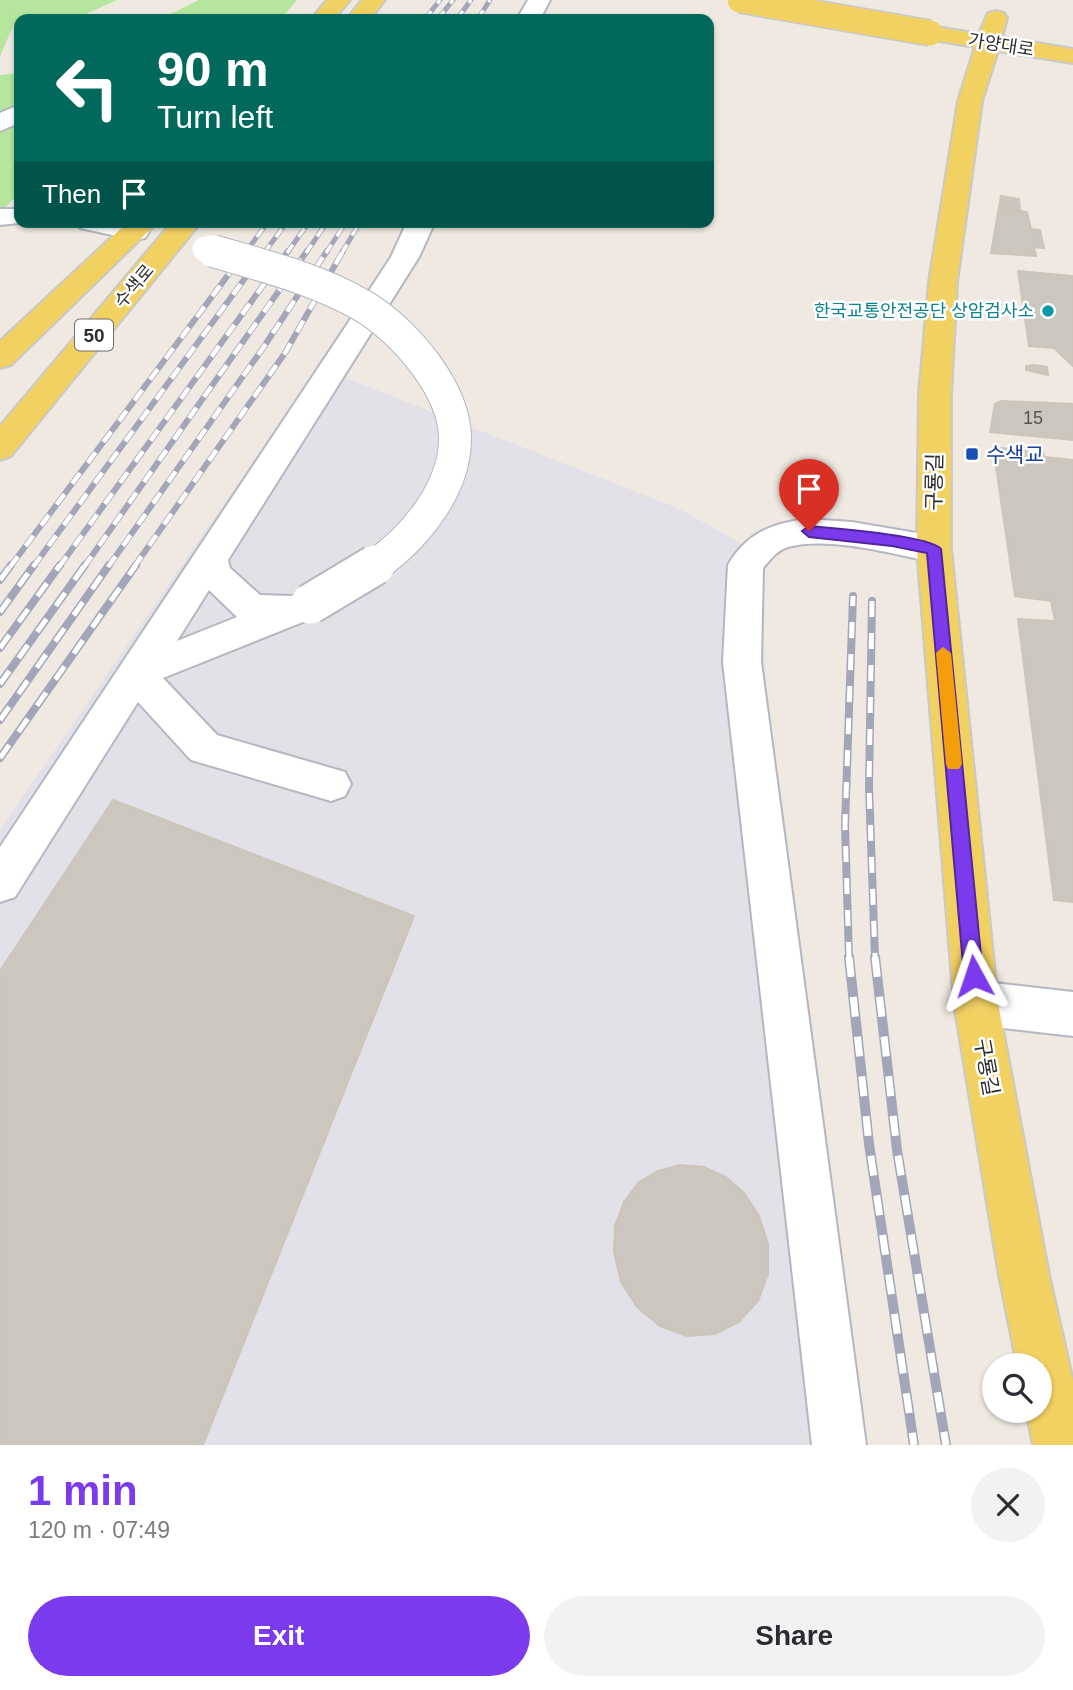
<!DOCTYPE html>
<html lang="en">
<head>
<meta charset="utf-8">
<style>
	:root { --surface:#fff; --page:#f2f2f3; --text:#2b2b33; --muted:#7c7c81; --accent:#7c3aed }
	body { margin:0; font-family:Helvetica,"Noto Sans KR",sans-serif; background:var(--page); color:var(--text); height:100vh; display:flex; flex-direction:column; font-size:26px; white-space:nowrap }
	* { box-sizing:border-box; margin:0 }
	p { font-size:23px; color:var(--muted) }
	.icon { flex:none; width:38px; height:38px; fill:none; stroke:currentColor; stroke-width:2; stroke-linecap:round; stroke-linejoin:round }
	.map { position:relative; height:1445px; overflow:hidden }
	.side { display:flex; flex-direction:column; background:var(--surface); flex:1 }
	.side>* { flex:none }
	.top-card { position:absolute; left:14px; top:14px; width:700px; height:214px; border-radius:14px; box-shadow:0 2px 5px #0004; background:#00695c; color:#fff; overflow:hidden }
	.tools { position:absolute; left:982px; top:1353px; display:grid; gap:14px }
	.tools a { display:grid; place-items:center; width:70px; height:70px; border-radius:50%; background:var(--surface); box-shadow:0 2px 5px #0004; font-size:35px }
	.pin { position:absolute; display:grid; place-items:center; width:60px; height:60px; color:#fff; margin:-72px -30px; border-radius:50% 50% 50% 0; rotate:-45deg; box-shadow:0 0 7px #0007 }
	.pin .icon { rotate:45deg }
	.me { position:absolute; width:77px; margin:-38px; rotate:355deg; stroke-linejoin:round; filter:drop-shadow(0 0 5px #0008) }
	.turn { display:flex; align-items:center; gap:24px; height:147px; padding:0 28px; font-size:32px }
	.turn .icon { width:91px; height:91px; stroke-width:2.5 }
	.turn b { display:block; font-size:49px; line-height:60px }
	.then { display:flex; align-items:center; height:66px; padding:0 28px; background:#0003; gap:14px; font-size:26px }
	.round { display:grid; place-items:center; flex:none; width:74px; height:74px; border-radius:37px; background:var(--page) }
	.head { display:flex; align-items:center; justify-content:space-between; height:119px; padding:0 28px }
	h1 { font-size:42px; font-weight:800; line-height:52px; color:var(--accent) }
	.button { display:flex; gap:14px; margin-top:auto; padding:14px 28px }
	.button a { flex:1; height:80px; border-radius:42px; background:var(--accent); color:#fff; font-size:28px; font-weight:800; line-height:80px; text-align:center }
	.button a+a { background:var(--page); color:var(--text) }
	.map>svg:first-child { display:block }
	.industrial { fill:#e3e1e8 }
	.green { fill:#b6e59e }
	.building { fill:#cbc7bf; stroke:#cbc5ba; stroke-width:2 }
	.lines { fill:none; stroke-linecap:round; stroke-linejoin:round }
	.minor-casing { stroke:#b4b7c1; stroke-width:4 }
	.major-casing { stroke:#c9c9c9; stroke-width:4 }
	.minor { fill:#fff; fill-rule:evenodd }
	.major { fill:#f2d163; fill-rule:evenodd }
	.rail-far3-casing { stroke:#a3a6b8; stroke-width:5 }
	.rail-far2-casing { stroke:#a3a6b8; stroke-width:6 }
	.rail-far1-casing { stroke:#a3a6b8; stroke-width:8 }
	.rail-casing { stroke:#a3a6b8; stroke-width:10 }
	.rail-far3 { stroke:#fff; stroke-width:3.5; stroke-dasharray:10; stroke-linecap:butt }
	.rail-far2 { stroke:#fff; stroke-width:4.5; stroke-dasharray:13; stroke-linecap:butt }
	.rail-far1 { stroke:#fff; stroke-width:5; stroke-dasharray:16; stroke-linecap:butt }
	.rail { stroke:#fff; stroke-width:7; stroke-dasharray:20; stroke-linecap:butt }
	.minor-bridge-far2-casing { stroke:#b4b7c1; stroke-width:28; stroke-linecap:butt }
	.minor-bridge-far1-casing { stroke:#b4b7c1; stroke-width:34; stroke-linecap:butt }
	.minor-bridge-casing { stroke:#b4b7c1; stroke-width:43; stroke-linecap:butt }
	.major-bridge-casing { stroke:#c9c9c9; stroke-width:28; stroke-linecap:butt }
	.minor-bridge-far2 { stroke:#fff; stroke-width:25 }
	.minor-bridge-far1 { stroke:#fff; stroke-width:32 }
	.minor-bridge { stroke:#fff; stroke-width:39 }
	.major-bridge { stroke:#f2d163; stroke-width:25 }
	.route { fill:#7c3aed; stroke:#51269a; stroke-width:2 }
	.slow { fill:#f59e0b }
	.culture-dot { fill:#0f9aa8; stroke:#fff; stroke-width:2.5 }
	.transit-dot { fill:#1a4fb4; stroke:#fff; stroke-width:2.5 }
	.labels { text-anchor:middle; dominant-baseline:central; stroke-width:5; stroke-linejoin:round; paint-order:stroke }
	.far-street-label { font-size:18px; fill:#2e2e2e; stroke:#fff }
	.far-culture-label { font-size:18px; fill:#0d838f; stroke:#fff; text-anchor:end }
	.number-label { font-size:18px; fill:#555452 }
	.shield { fill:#fff; stroke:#6d6d6d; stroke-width:2 }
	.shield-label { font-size:19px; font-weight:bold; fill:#2e2e2e }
	.transit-label { font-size:21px; fill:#164399; stroke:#fff; text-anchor:start }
	.street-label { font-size:21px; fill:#2e2e2e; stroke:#fff }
</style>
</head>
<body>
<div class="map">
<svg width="1073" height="1445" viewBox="0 0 1073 1445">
	<rect width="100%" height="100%" fill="#efe9e1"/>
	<path class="industrial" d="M318,367L680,509L760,554L775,925L821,1445H0V830Z"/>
	<g class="green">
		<path d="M0,0H117L75,19H19V23L15,22L0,56Z"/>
		<path d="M199,0H297L281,19H160Z"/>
		<path d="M19,73V193L5,208L0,209V75Z"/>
	</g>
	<g class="building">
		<path d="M1001,196L1019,199L1020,211L999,207Z"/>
		<path d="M999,207L1027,212L1031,229L1040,230L1044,248L1034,247L1036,256L991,253Z"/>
		<path d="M1018,271L1073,276V366L1054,348L1029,346Z"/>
		<path d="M1033,365L1047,367L1048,375L1026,370V366Z"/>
		<path d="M1001,401L1073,404V440L990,432L995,404Z"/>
		<path d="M998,448L1043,451L1044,457L1073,460V902L1054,900L1018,619L1055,621L1051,601L1015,596L994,453H999Z"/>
		<path d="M113,800L414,916L203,1445H0V971Z"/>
		<path d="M680,1165L704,1167L726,1177L745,1194L759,1216L768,1244V1274L758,1301L739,1322L715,1334L687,1336L660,1326L637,1307L621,1282L614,1252L615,1226L624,1202L638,1183L658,1171Z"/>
	</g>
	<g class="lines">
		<defs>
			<g id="minor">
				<path d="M528,0H550L540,19H517Z"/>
				<path d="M19,105V123L0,131V113Z"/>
				<path d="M0,209H19V222H29L0,225Z"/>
				<path d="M76,222H129L145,226L149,232L145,238L135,240L80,228Z"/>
				<path d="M407,222H435L419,257L228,560L230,568L260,595L292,596L310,590L323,594L328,604L323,614L163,678L217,735L345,772L351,784L345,796L331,801L191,760L138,702L15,897L0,902V847L344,329L391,257ZM209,590L237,617L177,641Z"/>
				<path d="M807,519L852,522L934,536L946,540L951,549L946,558L934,562C892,554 829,536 788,547C777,550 770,560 763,568L761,662L866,1445H812L723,662L728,565C746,533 773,523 807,519Z"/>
				<path d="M976,981L1073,992V1036L976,1025L960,1019L954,1003L960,987Z"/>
			</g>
			<g id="major">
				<path d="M327,0H350L334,19H311Z"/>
				<path d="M362,0H385L370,19H347Z"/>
				<path d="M996,11L1004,13L1007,18L1002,37L1073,49V63L998,51L982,101L957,282L951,394V549L998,1003L1049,1275L1073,1381V1445H1033L1026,1410H1040V1365H1017L999,1275L954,1003L917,549L919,394L929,282L958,101L975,47L922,38L918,33L922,28L930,26L979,34L988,13Z"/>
				<path d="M128,222H158L11,365L0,368V341Z"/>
				<path d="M172,222H201L11,456L0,460V426Z"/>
			</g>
		</defs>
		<use href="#minor" class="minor-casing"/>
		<use href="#major" class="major-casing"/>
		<use href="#minor" class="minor"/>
		<use href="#major" class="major"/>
		<defs>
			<g id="rail-far3">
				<path d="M425,19L440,0"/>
				<path d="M438,19L453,0"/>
				<path d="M457,19L471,0"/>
				<path d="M478,19L490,0"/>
				<path d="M245,253L268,222"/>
				<path d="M264,253L287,222"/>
				<path d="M287,253L309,222"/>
				<path d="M306,253L327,222"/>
				<path d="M326,253L346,222"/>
				<path d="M342,253L360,222"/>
			</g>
			<g id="rail-far2">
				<path d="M10,567L246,251"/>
				<path d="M33,567L265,251"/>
				<path d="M59,567L288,251"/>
				<path d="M84,567L307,251"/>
				<path d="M108,567L263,348L327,251"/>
				<path d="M134,567L285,353L343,251"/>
			</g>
			<g id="rail-far1">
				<path d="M0,580L11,565"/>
				<path d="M872,601L869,786L875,958"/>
				<path d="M0,612L34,565"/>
				<path d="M0,648L60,565"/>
				<path d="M0,684L85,565"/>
				<path d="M0,720L109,565"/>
				<path d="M0,758L136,565"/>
				<path d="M849,958L845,825L853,596"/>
			</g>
			<g id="rail">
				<path d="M849,957L869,1144L914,1445"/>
				<path d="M875,957L897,1150L946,1445"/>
			</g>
		</defs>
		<use href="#rail-far3" class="rail-far3-casing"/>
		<use href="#rail-far2" class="rail-far2-casing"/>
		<use href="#rail-far1" class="rail-far1-casing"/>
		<use href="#rail" class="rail-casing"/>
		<use href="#rail-far3" class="rail-far3"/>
		<use href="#rail-far2" class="rail-far2"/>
		<use href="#rail-far1" class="rail-far1"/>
		<use href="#rail" class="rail"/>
		<defs>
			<path id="minor-bridge-far2" d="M205,249L219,253"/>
			<path id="minor-bridge-far1" d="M213,251C264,266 317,279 363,306C404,330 457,391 455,442C453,493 412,540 373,567"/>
			<path id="minor-bridge" d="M310,604L375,565"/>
			<path id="major-bridge" d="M740,0L930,33"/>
		</defs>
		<use href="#minor-bridge-far2" class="minor-bridge-far2-casing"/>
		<use href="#minor-bridge-far1" class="minor-bridge-far1-casing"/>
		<use href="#minor-bridge" class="minor-bridge-casing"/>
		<use href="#major-bridge" class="major-bridge-casing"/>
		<use href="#minor-bridge-far2" class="minor-bridge-far2"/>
		<use href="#minor-bridge-far1" class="minor-bridge-far1"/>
		<use href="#minor-bridge" class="minor-bridge"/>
		<use href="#major-bridge" class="major-bridge"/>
	</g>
	<path class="route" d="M809,526C831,528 930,535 941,549L983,976L980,982L974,985L967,982L964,976L927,553L892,546L809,537L802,531Z"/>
	<path class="slow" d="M943,647L951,653L962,764L959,769H948L946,764L936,653Z"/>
	<circle class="culture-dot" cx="1048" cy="311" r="7"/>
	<rect class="transit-dot" x="965" y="447" width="14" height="14" rx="3.5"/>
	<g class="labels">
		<g class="far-street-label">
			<text transform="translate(1001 45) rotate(9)">가양대로</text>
			<text transform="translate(134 286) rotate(-50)">수색로</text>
		</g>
		<g class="far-culture-label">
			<text x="1034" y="311">한국교통안전공단 상암검사소</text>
		</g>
		<g class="number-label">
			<text x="1033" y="418">15</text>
		</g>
		<rect class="shield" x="75" y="319.5" width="38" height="31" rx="5"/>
		<g class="shield-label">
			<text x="94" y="335">50</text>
		</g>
		<g class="transit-label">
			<text x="986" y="454">수색교</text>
		</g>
		<g class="street-label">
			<text transform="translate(934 482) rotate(-89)">구룡길</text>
			<text transform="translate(987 1067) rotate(80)">구룡길</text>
		</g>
	</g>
</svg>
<div class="tools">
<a><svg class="icon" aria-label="search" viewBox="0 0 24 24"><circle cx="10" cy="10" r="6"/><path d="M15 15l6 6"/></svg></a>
</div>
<div class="pin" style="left:809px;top:531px;background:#d93025"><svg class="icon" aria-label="arrive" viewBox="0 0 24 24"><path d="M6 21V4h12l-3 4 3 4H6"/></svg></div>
<svg class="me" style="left:974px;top:976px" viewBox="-20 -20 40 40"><path d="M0-17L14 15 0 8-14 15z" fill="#7c3aed" stroke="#fff" stroke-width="4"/></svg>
<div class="top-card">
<div class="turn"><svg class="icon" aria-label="left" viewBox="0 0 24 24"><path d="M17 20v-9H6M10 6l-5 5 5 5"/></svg><div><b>90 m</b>Turn left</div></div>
<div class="then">Then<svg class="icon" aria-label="arrive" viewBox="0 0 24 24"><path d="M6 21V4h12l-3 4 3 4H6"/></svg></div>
</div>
</div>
<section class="side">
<div class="head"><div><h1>1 min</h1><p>120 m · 07:49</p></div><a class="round"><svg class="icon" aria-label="close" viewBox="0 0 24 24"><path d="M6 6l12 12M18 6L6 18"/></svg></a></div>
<div class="button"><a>Exit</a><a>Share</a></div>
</section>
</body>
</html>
